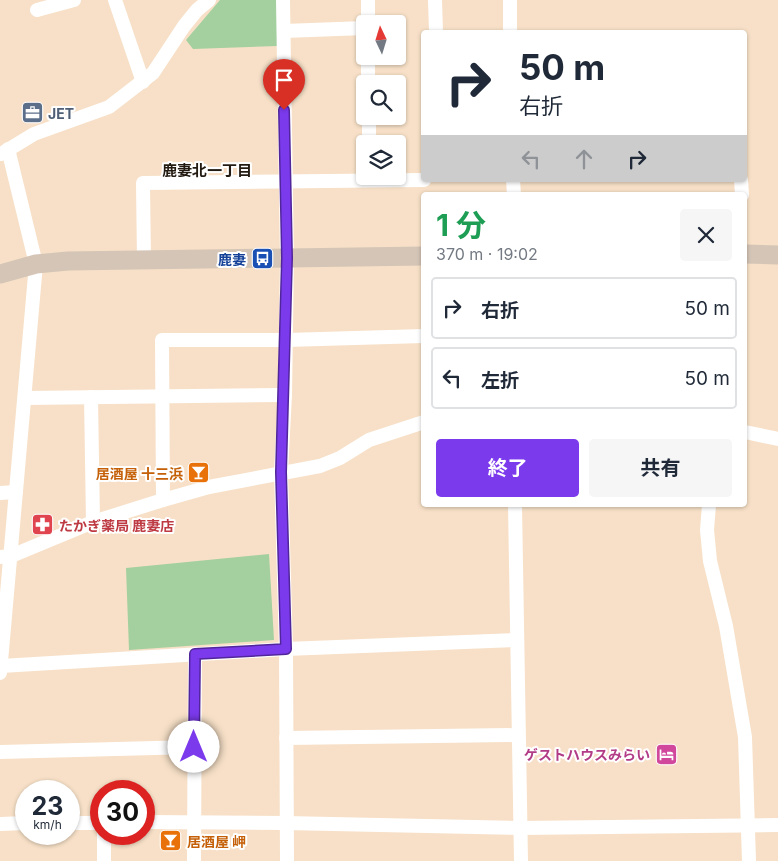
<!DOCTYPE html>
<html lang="ja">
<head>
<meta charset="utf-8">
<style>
	:root { --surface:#fff; --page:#f6f6f7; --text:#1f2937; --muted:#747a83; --line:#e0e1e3; --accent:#7c3aed }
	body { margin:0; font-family:Inter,"Noto Sans JP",sans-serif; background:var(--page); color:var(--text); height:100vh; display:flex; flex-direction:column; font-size:19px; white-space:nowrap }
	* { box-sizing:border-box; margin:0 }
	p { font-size:16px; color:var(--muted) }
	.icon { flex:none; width:28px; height:28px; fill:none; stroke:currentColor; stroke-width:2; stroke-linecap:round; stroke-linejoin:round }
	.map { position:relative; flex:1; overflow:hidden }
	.panel { position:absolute; left:421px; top:192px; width:326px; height:315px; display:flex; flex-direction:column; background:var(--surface); border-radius:5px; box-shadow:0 1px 4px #0004 }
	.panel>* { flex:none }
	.hud { position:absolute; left:421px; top:30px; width:326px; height:152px; border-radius:5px; box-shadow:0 1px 4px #0004; background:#fff; color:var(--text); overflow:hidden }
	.needle { width:32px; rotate:356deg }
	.fabs { position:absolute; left:356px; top:15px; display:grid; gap:10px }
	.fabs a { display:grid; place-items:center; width:50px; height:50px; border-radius:5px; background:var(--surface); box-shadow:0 1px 4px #0004; font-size:25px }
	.speed { position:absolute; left:15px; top:780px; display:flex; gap:10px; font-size:25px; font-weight:700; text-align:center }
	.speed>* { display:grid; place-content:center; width:65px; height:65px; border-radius:50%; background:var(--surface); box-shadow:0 1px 4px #0004; line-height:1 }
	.speed small { font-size:12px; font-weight:400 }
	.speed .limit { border:8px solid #d22; background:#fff; color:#111 }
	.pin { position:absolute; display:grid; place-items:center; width:42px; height:42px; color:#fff; margin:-51px -21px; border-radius:50% 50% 50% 0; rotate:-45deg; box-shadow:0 0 5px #0007 }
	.pin .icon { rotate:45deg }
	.me { position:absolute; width:55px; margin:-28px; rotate:0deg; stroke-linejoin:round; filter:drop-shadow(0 0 4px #0008) }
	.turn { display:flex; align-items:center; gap:18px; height:105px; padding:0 15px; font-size:22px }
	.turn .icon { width:65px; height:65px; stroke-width:2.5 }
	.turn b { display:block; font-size:35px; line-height:42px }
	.lanes { display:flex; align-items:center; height:48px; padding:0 15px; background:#0003; justify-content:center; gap:25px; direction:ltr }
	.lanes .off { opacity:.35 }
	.round { display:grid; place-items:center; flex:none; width:52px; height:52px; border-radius:5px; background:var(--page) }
	.headline { display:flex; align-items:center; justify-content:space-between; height:85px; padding:0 15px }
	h1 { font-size:30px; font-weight:700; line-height:38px; color:#1e9e55 }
	.cta { display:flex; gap:10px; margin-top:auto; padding:10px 15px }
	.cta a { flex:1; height:58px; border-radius:5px; background:var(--accent); color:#fff; font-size:20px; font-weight:700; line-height:58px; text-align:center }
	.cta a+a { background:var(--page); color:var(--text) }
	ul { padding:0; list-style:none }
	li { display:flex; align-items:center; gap:15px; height:62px; margin:0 10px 8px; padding:0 5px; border:2px solid var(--line); border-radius:5px }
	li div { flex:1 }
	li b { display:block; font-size:19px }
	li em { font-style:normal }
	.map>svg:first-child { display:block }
	.green { fill:#a4cf9f }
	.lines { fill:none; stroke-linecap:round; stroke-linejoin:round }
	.street { stroke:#fff; stroke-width:14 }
	.secondary { stroke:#d4c5b6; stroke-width:19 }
	.route-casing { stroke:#51269a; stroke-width:12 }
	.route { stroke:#7c3aed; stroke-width:9 }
	.labels { text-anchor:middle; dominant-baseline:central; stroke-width:4; stroke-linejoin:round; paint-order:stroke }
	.service-label { font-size:14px; font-weight:bold; fill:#4e5e75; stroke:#fff; text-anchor:start }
	.transit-label { font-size:14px; font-weight:bold; fill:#164399; stroke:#fff; text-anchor:end }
	.food-label { font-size:14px; font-weight:bold; fill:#c56008; stroke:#fff; text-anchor:end }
	.health-label { font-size:14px; font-weight:bold; fill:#be3a42; stroke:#fff; text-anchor:start }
	.hotel-label { font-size:14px; font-weight:bold; fill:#b23c85; stroke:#fff; text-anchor:end }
	.neighbourhood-label { font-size:15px; font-weight:bold; fill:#231b12; stroke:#fff }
</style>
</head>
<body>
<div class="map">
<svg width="778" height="861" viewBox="0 0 778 861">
	<rect width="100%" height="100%" fill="#f7e0c7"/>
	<g class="green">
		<path d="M220,0H277L278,46L193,49L186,40Z"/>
		<path d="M269,554L274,640L129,650L126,568Z"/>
	</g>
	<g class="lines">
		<g class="street">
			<path d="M115,0L143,82"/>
			<path d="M283,0L287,258L285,395L281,472L286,649L287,861"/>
			<path d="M368,0V24"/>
			<path d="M435,0L436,32"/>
			<path d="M510,0V32"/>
			<path d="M37,10L74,0"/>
			<path d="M284,31L365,28"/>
			<path d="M368,56V84"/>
			<path d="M369,116V144"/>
			<path d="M1,154L34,134L109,107L153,73L184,26L197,10L209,0"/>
			<path d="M513,180L514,195"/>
			<path d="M741,180L742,195"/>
			<path d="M144,260L143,183L424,180"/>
			<path d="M91,397L93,522"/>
			<path d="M25,398L285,395"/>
			<path d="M745,432L778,439"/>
			<path d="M0,493L16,492"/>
			<path d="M163,500L162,340H286L424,336"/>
			<path d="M515,505L521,861"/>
			<path d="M709,505L707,530L710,561L726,626L745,737L749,861"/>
			<path d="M0,557L11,556L93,522L163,500L209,487L320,466L340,458L369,440L424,422"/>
			<path d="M1,666L286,649L516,640"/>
			<path d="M0,673L36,264L8,149"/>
			<path d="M286,738L518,735"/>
			<path d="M0,752L194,747"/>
			<path d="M144,822L285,823L519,828L778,825"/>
			<path d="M69,823H101"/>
			<path d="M0,824L26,823"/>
			<path d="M104,861V834"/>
			<path d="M194,861L195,654"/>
		</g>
		<g class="secondary">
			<path d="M745,254L778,255"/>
			<path d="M0,274L36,264L68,261L424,256"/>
		</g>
	</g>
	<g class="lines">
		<defs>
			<path id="route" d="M194,747L195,654L286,649L281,472L287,258L284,110"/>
		</defs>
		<use href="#route" class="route-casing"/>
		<use href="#route" class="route"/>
	</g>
	<defs>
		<symbol id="office-square" viewBox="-11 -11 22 22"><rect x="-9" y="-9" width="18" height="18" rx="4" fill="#5c6f8a" stroke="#fff"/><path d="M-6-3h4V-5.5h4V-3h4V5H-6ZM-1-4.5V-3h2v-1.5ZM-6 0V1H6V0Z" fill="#fff"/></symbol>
		<symbol id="bus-square" viewBox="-11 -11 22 22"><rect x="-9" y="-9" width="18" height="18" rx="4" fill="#1a4fb4" stroke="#fff"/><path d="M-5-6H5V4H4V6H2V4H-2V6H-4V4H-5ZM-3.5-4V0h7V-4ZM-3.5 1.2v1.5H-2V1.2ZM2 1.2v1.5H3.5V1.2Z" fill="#fff"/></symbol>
		<symbol id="bar-square" viewBox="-11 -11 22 22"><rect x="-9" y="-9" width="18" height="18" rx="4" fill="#e8710a" stroke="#fff"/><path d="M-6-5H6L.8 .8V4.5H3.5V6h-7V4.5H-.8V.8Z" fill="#fff"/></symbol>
		<symbol id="pharmacy-square" viewBox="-11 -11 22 22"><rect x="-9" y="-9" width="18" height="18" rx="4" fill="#e0444e" stroke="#fff"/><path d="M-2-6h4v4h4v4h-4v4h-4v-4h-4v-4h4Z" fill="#fff"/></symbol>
		<symbol id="hotel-square" viewBox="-11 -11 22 22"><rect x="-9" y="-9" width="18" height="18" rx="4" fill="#d1479c" stroke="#fff"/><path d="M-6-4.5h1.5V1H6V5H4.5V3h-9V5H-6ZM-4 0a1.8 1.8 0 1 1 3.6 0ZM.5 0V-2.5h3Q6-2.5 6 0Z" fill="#fff"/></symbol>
	</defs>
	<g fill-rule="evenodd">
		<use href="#office-square" x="20" y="100" width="25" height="25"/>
		<use href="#bus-square" x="250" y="246" width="25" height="25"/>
		<use href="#bar-square" x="186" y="460" width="25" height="25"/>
		<use href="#pharmacy-square" x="30" y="512" width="25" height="25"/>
		<use href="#hotel-square" x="654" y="742" width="25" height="25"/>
		<use href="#bar-square" x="158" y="828" width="25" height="25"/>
	</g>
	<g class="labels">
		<g class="service-label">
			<text x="48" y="113">JET</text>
		</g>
		<g class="transit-label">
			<text x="246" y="259">鹿妻</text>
		</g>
		<g class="food-label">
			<text x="183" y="473">居酒屋 十三浜</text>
			<text x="187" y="841" text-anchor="start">居酒屋 岬</text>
		</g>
		<g class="health-label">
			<text x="59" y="525">たかぎ薬局 鹿妻店</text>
		</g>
		<g class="hotel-label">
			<text x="650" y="754">ゲストハウスみらい</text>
		</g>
		<g class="neighbourhood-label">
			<text x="207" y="170">鹿妻北一丁目</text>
		</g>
	</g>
</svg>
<div class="fabs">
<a><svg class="needle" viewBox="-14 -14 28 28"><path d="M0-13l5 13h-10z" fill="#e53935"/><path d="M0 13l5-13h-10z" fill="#747a83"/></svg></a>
<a><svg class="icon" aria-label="search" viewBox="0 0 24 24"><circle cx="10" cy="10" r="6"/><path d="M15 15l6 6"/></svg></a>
<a><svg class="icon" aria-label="layers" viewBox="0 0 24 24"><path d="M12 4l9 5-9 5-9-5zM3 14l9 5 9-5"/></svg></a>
</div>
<div class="speed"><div>23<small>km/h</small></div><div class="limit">30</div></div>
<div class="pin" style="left:284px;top:110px;background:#d93025"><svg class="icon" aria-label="arrive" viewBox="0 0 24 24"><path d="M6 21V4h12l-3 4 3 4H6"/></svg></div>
<svg class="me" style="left:194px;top:747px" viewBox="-20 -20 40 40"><circle r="19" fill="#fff"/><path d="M0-13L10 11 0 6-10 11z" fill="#7c3aed"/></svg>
<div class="hud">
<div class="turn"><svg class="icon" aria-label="right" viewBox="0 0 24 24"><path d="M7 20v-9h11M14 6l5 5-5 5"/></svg><div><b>50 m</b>右折</div></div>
<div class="lanes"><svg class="icon off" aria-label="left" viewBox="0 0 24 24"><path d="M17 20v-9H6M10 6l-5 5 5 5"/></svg><svg class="icon off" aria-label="ahead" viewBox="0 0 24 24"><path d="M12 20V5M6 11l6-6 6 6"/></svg><svg class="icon" aria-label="right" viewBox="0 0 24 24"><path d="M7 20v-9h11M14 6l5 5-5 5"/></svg></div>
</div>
<section class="panel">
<div class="headline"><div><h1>1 分</h1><p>370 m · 19:02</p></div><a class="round"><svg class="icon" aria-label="close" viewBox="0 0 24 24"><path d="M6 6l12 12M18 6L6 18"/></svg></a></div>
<ul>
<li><svg class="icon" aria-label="right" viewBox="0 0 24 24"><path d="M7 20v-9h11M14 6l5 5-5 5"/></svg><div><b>右折</b></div><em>50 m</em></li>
<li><svg class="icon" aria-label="left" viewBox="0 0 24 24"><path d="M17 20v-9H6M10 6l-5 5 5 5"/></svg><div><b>左折</b></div><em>50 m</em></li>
</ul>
<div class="cta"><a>終了</a><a>共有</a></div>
</section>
</div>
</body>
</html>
